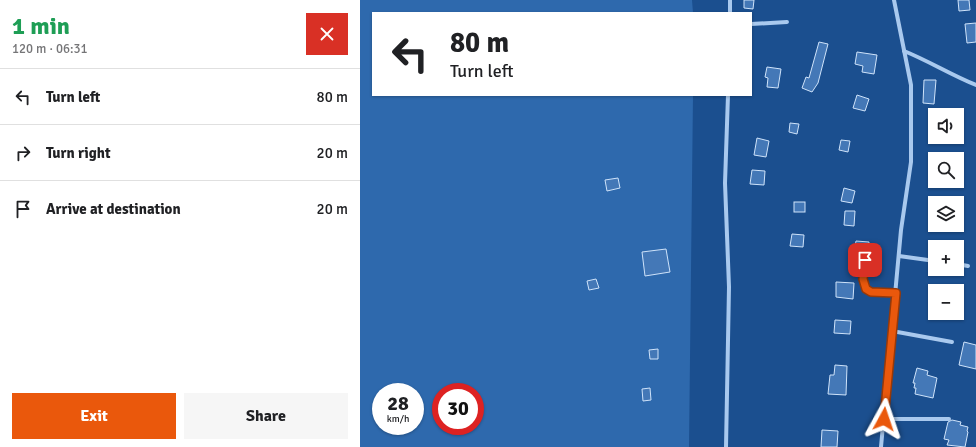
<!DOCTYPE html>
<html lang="en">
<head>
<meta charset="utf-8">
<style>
	:root { --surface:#fff; --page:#f6f6f6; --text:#202124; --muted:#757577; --line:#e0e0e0; --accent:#ea580c }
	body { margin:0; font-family:Signika,sans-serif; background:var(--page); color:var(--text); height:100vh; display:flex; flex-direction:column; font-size:15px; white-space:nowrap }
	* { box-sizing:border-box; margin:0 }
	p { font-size:13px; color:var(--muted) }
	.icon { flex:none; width:22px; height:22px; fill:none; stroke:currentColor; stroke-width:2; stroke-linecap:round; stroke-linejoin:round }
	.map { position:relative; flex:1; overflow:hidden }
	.side { display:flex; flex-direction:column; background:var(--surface); width:360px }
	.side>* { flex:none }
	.top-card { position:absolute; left:12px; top:12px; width:380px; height:84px; border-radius:0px; box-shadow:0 1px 3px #0004; background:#fff; color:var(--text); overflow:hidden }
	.buttons { position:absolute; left:568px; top:108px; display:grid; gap:8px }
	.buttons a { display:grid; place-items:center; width:36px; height:36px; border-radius:0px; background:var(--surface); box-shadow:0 1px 3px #0004; font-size:20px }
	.speed { position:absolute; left:12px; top:383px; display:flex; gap:8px; font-size:20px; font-weight:700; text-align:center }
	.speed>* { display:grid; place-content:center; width:52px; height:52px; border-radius:50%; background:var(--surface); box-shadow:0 1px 3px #0004; line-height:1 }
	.speed small { font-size:10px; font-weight:400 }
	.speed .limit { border:6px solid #d22; background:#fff; color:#111 }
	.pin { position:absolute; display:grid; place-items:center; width:34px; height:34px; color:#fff; margin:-17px; border-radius:8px; box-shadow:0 2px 6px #0006 }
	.me { position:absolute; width:44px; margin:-22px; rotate:5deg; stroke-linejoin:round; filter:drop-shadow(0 0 3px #0008) }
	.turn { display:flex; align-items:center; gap:14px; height:84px; padding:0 12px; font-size:18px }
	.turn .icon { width:52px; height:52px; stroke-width:2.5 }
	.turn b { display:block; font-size:28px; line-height:34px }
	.round { display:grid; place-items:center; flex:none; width:42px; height:42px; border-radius:0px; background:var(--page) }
	.headline { display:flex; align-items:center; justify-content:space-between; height:68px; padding:0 12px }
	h1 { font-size:24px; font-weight:800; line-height:30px; color:#1e9e55 }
	.cta { display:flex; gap:8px; margin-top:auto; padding:8px 12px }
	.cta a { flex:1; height:46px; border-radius:0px; background:var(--accent); color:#fff; font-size:16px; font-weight:800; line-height:46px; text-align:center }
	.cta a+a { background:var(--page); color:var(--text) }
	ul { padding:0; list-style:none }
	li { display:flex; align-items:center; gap:12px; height:56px; padding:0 12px; border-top:1px solid var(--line) }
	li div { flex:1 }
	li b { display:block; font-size:15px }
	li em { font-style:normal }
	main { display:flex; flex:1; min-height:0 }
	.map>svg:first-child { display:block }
	.green { fill:#2e69ad; fill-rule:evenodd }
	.building { fill:#4478b7; stroke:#cfe3fa }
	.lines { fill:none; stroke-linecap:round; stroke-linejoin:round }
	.street { stroke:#a9c9ee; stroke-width:4 }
	.route-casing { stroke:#983908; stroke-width:10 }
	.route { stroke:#ea580c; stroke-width:7 }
</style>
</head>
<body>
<main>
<section class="side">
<div class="headline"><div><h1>1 min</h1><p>120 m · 06:31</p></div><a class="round" style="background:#d93025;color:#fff"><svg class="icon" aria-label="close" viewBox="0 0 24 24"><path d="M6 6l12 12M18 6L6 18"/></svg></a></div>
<ul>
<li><svg class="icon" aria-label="left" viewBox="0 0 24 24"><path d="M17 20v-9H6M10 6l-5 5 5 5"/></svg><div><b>Turn left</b></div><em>80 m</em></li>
<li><svg class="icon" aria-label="right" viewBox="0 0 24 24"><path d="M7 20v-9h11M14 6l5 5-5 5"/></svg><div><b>Turn right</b></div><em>20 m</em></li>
<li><svg class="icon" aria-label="arrive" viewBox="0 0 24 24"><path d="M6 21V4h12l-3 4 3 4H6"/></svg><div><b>Arrive at destination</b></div><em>20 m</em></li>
</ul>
<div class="cta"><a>Exit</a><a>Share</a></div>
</section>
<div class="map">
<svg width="616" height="447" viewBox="0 0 616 447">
	<rect width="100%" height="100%" fill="#1b4f8f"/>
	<path class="green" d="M0,0H332L333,13H13V95H333L329,447H0ZM21,392H55V426H21ZM81,392H115V426H81Z"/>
	<g class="building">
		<path d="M384,0H394L393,9L384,8Z"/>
		<path d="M598,0H609L610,10L599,11Z"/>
		<path d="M616,23V42L607,43L605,24Z"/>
		<path d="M459,42L468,44L458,83L452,92L442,88L446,77L449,78Z"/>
		<path d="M497,52L517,55L514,74L502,72L503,66L495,64Z"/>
		<path d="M407,67L421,69L418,88L407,87L408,78L405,77Z"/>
		<path d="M564,80H576L574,104L563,103Z"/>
		<path d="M497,95L509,99L505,111L493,108Z"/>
		<path d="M430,123L439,124L437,134L429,132Z"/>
		<path d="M397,138L409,141L406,157L394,155Z"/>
		<path d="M481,140L490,141L488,152L479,150Z"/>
		<path d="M392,170L405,171L404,185L390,184Z"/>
		<path d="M258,178L260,188L247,191L245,180Z"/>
		<path d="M484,188L495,191L492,203L481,201Z"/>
		<rect x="434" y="202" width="11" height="10"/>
		<path d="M485,211H495L494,226L484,225Z"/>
		<path d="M432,234L444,235L443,247L430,246Z"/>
		<path d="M496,241L509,242L508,254L494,252Z"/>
		<path d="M306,249L310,272L285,276L282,252Z"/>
		<path d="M236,279L239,288L229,290L227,281Z"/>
		<path d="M476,282L494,283L493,299L476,297Z"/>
		<path d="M475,320L491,321L490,334L474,333Z"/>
		<path d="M604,342L616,345V369L599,365Z"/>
		<path d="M298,349V359H290L289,350Z"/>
		<path d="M475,365L487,366L486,395L468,394L470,375H474Z"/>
		<path d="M557,368L568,371L567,375L577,378L573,398L555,394L556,388H554L555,383H553Z"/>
		<path d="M290,388L291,400L283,401L282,389Z"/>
		<path d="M592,420L601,422L600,425L608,427L607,431L608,432L605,447L587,445L589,440L584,439L588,422Z"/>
		<path d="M462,430L478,431L477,447H461Z"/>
	</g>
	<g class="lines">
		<g class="street">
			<path d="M370,13V0"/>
			<path d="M391,24L427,22"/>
			<path d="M544,51C569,61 591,75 616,85"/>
			<path d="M539,256L575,261"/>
			<path d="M505,260L503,279L505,289L511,292L536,293"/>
			<path d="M597,264L608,266"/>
			<path d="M532,331L592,342"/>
			<path d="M524,419H589"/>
			<path d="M366,447L369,287L365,183L368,95"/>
			<path d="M521,447L541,230L551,162V85L534,0"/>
		</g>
	</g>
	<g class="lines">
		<defs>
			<path id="route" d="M505,260L503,279L506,289L511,292L536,293L524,419"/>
		</defs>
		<use href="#route" class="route-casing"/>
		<use href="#route" class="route"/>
	</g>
</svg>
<div class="buttons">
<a><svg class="icon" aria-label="sound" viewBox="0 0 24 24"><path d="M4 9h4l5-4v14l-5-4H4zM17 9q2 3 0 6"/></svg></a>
<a><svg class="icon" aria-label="search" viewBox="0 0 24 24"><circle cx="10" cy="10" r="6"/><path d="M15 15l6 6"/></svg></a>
<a><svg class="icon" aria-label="layers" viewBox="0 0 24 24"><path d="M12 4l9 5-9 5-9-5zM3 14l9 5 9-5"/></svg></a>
<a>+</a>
<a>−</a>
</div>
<div class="speed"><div>28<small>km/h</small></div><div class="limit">30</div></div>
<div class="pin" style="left:505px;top:260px;background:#d93025"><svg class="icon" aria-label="arrive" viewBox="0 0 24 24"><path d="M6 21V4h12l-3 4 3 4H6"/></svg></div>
<svg class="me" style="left:524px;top:419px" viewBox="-20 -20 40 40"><path d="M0-17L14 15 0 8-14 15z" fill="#ea580c" stroke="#fff" stroke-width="4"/></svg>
<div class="top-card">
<div class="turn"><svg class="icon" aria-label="left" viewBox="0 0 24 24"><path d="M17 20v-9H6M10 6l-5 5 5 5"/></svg><div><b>80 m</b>Turn left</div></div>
</div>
</div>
</main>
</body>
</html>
